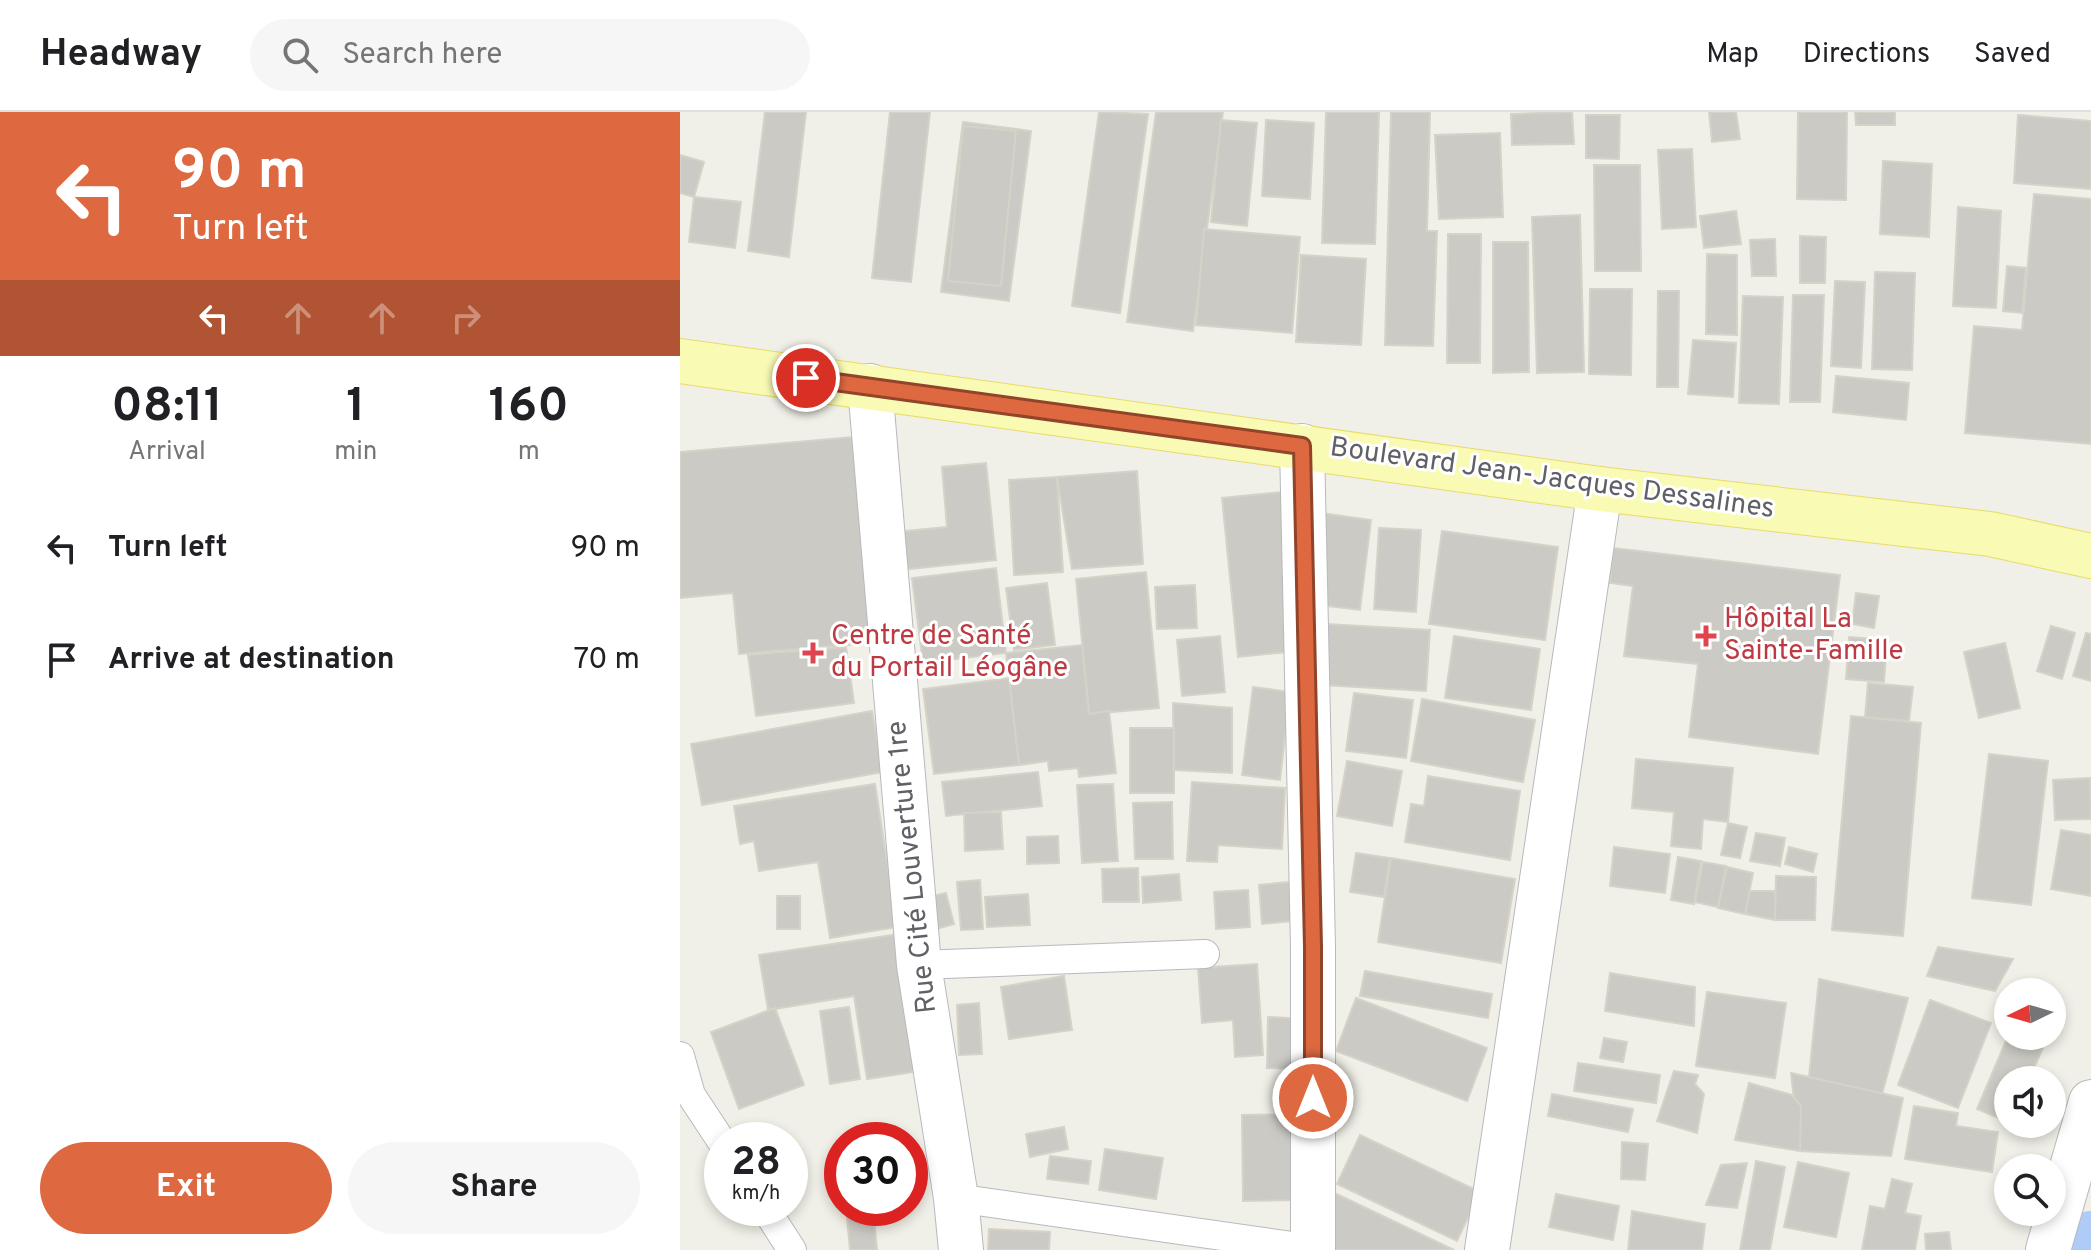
<!DOCTYPE html>
<html lang="en">
<head>
<meta charset="utf-8">
<style>
	:root { --surface:#fff; --page:#f6f6f6; --text:#202124; --muted:#757577; --line:#e0e0e0; --accent:#de6940 }
	body { margin:0; font-family:Overpass,sans-serif; background:var(--page); color:var(--text); height:100vh; display:flex; flex-direction:column; font-size:30px; white-space:nowrap }
	* { box-sizing:border-box; margin:0 }
	p { font-size:26px; color:var(--muted) }
	.icon { flex:none; width:44px; height:44px; fill:none; stroke:currentColor; stroke-width:2; stroke-linecap:round; stroke-linejoin:round }
	.map { position:relative; flex:1; overflow:hidden }
	.details { display:flex; flex-direction:column; background:var(--surface); width:680px }
	.details>* { flex:none }
	.top-card { background:#de6940; color:#fff; overflow:hidden }
	.needle { width:52px; rotate:265deg }
	.controls { position:absolute; left:1314px; top:866px; display:grid; gap:16px }
	.controls a { display:grid; place-items:center; width:72px; height:72px; border-radius:50%; background:var(--surface); box-shadow:0 4px 12px #0003; font-size:40px }
	.speed { position:absolute; left:24px; top:1010px; display:flex; gap:16px; font-size:40px; font-weight:700; text-align:center }
	.speed>* { display:grid; place-content:center; width:104px; height:104px; border-radius:50%; background:var(--surface); box-shadow:0 4px 12px #0003; line-height:1 }
	.speed small { font-size:20px; font-weight:400 }
	.speed .limit { border:12px solid #d22; background:#fff; color:#111 }
	.pin { position:absolute; display:grid; place-items:center; width:68px; height:68px; color:#fff; margin:-34px; border:4px solid #fff; border-radius:50%; box-shadow:0 2px 8px #0007 }
	.me { position:absolute; width:88px; margin:-44px; rotate:0deg; stroke-linejoin:round; filter:drop-shadow(0 0 6px #0008) }
	.turn { display:flex; align-items:center; gap:28px; height:168px; padding:0 40px; font-size:36px }
	.turn .icon { width:104px; height:104px; stroke-width:2.5 }
	.turn b { display:block; font-size:56px; line-height:68px }
	.lanes { display:flex; align-items:center; height:76px; padding:0 40px; background:#0003; justify-content:center; gap:40px; direction:ltr }
	.lanes .off { opacity:.35 }
	.eta { display:flex; justify-content:space-evenly; align-items:center; height:136px; text-align:center }
	.eta b { font-size:48px; font-weight:700; line-height:56px }
	.primary-button { display:flex; gap:16px; margin-top:auto; padding:16px 40px }
	.primary-button a { flex:1; height:92px; border-radius:48px; background:var(--accent); color:#fff; font-size:32px; font-weight:700; line-height:92px; text-align:center }
	.primary-button a+a { background:var(--page); color:var(--text) }
	ul { padding:0; list-style:none }
	li { display:flex; align-items:center; gap:24px; height:112px; padding:0 40px }
	li div { flex:1 }
	li b { display:block; font-size:30px }
	li em { font-style:normal }
	header { display:flex; align-items:center; gap:48px; box-sizing:border-box; height:112px; padding:0 40px; background:var(--surface); border-bottom:2px solid var(--line) }
	header strong { font-size:38px }
	nav { display:flex; gap:44px; margin-inline-start:auto; font-size:28px }
	.search { width:560px; height:72px; background:var(--page); display:flex; align-items:center; gap:20px; box-sizing:border-box; padding:0 28px; border-radius:44px; color:var(--muted); font-size:30px }
	main { display:flex; flex:1; min-height:0 }
	.map>svg:first-child { display:block }
	.lines { fill:none; stroke-linecap:round; stroke-linejoin:round }
	.canal { stroke:#afccf9; stroke-width:52 }
	.building { fill:#cccac4; stroke:#d5d3c7; stroke-width:2 }
	.service-casing { stroke:#b8b9bd; stroke-width:30 }
	.minor-casing { stroke:#b8b9bd; stroke-width:46 }
	.primary-casing { stroke:#e8db69; stroke-width:46 }
	.service { stroke:#fff; stroke-width:28 }
	.minor { stroke:#fff; stroke-width:44 }
	.primary { stroke:#f9fab4; stroke-width:44 }
	.route-casing { stroke:#90442a; stroke-width:20 }
	.route { stroke:#de6940; stroke-width:14 }
	.health-dot { fill:#e0444e; stroke:#fff; stroke-width:3 }
	.labels { text-anchor:middle; dominant-baseline:central; stroke-width:6; stroke-linejoin:round; paint-order:stroke }
	.street-label { font-size:28px; fill:#5f6167; stroke:#fff }
	.health-label { font-size:28px; fill:#be3a42; stroke:#fff; text-anchor:start }
</style>
</head>
<body>
<header>
<strong>Headway</strong>
<div class="search"><svg class="icon" aria-label="search" viewBox="0 0 24 24"><circle cx="10" cy="10" r="6"/><path d="M15 15l6 6"/></svg>Search here</div>
<nav><a>Map</a><a>Directions</a><a>Saved</a></nav>
</header>
<main>
<section class="details">
<div class="top-card">
<div class="turn"><svg class="icon" aria-label="left" viewBox="0 0 24 24"><path d="M17 20v-9H6M10 6l-5 5 5 5"/></svg><div><b>90 m</b>Turn left</div></div>
<div class="lanes"><svg class="icon" aria-label="left" viewBox="0 0 24 24"><path d="M17 20v-9H6M10 6l-5 5 5 5"/></svg><svg class="icon off" aria-label="ahead" viewBox="0 0 24 24"><path d="M12 20V5M6 11l6-6 6 6"/></svg><svg class="icon off" aria-label="ahead" viewBox="0 0 24 24"><path d="M12 20V5M6 11l6-6 6 6"/></svg><svg class="icon off" aria-label="right" viewBox="0 0 24 24"><path d="M7 20v-9h11M14 6l5 5-5 5"/></svg></div>
</div>
<div class="eta">
<div><b>08:11</b><p>Arrival</p></div>
<div><b>1</b><p>min</p></div>
<div><b>160</b><p>m</p></div>
</div>
<ul>
<li><svg class="icon" aria-label="left" viewBox="0 0 24 24"><path d="M17 20v-9H6M10 6l-5 5 5 5"/></svg><div><b>Turn left</b></div><em>90 m</em></li>
<li><svg class="icon" aria-label="arrive" viewBox="0 0 24 24"><path d="M6 21V4h12l-3 4 3 4H6"/></svg><div><b>Arrive at destination</b></div><em>70 m</em></li>
</ul>
<div class="primary-button"><a>Exit</a><a>Share</a></div>
</section>
<div class="map">
<svg width="1411" height="1138" viewBox="0 0 1411 1138">
	<rect width="100%" height="100%" fill="#f0f0e8"/>
	<g class="lines">
		<path class="canal" d="M1407,1138L1411,1125"/>
	</g>
	<g class="building">
		<path d="M85,0H126L109,145L68,139Z"/>
		<path d="M210,0H250L231,170L192,166Z"/>
		<path d="M419,0L468,2L440,201L392,194Z"/>
		<path d="M476,0H543L513,219L447,210Z"/>
		<path d="M646,0H699L695,132L642,131Z"/>
		<path d="M711,0H750L747,119H757L753,234L705,233Z"/>
		<path d="M892,0L894,32L832,33L831,2Z"/>
		<path d="M1029,0H1056L1060,27L1032,30Z"/>
		<path d="M1118,0H1167L1166,88L1117,87Z"/>
		<path d="M1175,0H1215V13H1176Z"/>
		<path d="M906,3H940L939,47L906,46Z"/>
		<path d="M1338,3L1411,9V77L1334,71Z"/>
		<path d="M541,8L577,11L567,114L531,110Z"/>
		<path d="M586,8L634,11L630,87L582,84Z"/>
		<path d="M283,10L351,19L329,189L261,180Z"/>
		<path d="M283,14L336,19L321,174L268,169Z"/>
		<path d="M820,21L823,105L759,107L755,23Z"/>
		<path d="M1012,37L1016,115L982,117L978,38Z"/>
		<path d="M0,43L24,50L14,85L0,81Z"/>
		<path d="M1203,49L1252,52L1249,125L1200,122Z"/>
		<path d="M914,53H960L961,159H915Z"/>
		<path d="M1354,82L1411,87V332L1285,321L1294,214L1342,218Z"/>
		<path d="M14,85L61,90L55,136L9,130Z"/>
		<path d="M1278,95L1321,99L1316,196L1273,194Z"/>
		<path d="M1056,99L1061,132L1024,136L1020,104Z"/>
		<path d="M900,103L904,260L857,261L852,105Z"/>
		<path d="M524,117L620,125L612,221L516,213Z"/>
		<path d="M768,122H801L800,251H767Z"/>
		<path d="M1120,124L1146,125L1145,171H1120Z"/>
		<path d="M1095,127L1096,164H1072L1070,128Z"/>
		<path d="M813,130H848L849,260L813,261Z"/>
		<path d="M1027,142L1057,143V223L1026,222Z"/>
		<path d="M621,143L686,147L681,233L616,230Z"/>
		<path d="M1327,154L1346,156L1342,201L1323,199Z"/>
		<path d="M1195,160L1235,161L1232,258L1192,257Z"/>
		<path d="M1155,169L1185,170L1181,256L1151,254Z"/>
		<path d="M910,177H952L951,263L909,262Z"/>
		<path d="M978,179H999L998,275H977Z"/>
		<path d="M1113,183H1144L1140,290H1110Z"/>
		<path d="M1063,184L1103,185L1099,292L1059,291Z"/>
		<path d="M1013,228L1056,231L1053,285L1008,282Z"/>
		<path d="M1156,264L1229,271L1226,308L1153,300Z"/>
		<path d="M173,325L192,531L59,542L53,481L0,486V340Z"/>
		<path d="M306,351L316,448L221,458L216,420L267,415L262,355Z"/>
		<path d="M457,359L463,452L392,457L377,365Z"/>
		<path d="M377,365L383,460L334,463L329,368Z"/>
		<path d="M602,380L617,539L558,545L542,386Z"/>
		<path d="M641,401L691,408L680,498L630,492Z"/>
		<path d="M699,416L741,418L736,500L694,497Z"/>
		<path d="M762,419L878,435L865,528L749,512Z"/>
		<path d="M933,436L1160,463L1138,642L1009,625L1018,552L944,544L953,474L930,471Z"/>
		<path d="M316,456L326,541L243,551L232,466Z"/>
		<path d="M466,460L479,596L409,602L396,467Z"/>
		<path d="M367,471L375,533L334,538L326,476Z"/>
		<path d="M515,473L517,516L477,517L475,475Z"/>
		<path d="M1176,481L1199,484L1194,516L1172,512Z"/>
		<path d="M646,512L750,518L746,579L643,573Z"/>
		<path d="M1371,514L1395,521L1382,567L1357,559Z"/>
		<path d="M1406,521L1411,522V569L1393,564Z"/>
		<path d="M540,524L545,580L502,584L497,528Z"/>
		<path d="M774,524L860,537L851,598L765,586Z"/>
		<path d="M1169,525L1207,528L1204,570L1166,567Z"/>
		<path d="M1325,531L1340,596L1299,606L1284,540Z"/>
		<path d="M402,533L409,602L429,599L436,661L399,665L398,656L369,659L368,649L339,653L326,541Z"/>
		<path d="M166,535L174,591L76,604L68,543Z"/>
		<path d="M329,566L339,653L254,662L243,577Z"/>
		<path d="M1188,571L1233,575L1229,609L1185,605Z"/>
		<path d="M573,575L610,580L600,668L562,663Z"/>
		<path d="M674,581L733,588L726,646L666,639Z"/>
		<path d="M742,587L855,608L843,670L731,649Z"/>
		<path d="M493,591L552,596V661L494,658Z"/>
		<path d="M192,599L203,660L22,693L11,632Z"/>
		<path d="M1171,604L1241,611L1223,824L1152,818Z"/>
		<rect x="450" y="616" width="44" height="65"/>
		<path d="M1309,642L1368,649L1351,793L1292,786Z"/>
		<path d="M956,647L1053,656L1048,710L1023,707L1021,737L991,734L994,700L952,696Z"/>
		<path d="M667,649L722,659L712,714L657,704Z"/>
		<path d="M358,660L362,694L266,704L262,670Z"/>
		<path d="M748,664L840,679L830,748L725,730L731,692L744,694Z"/>
		<path d="M1410,666L1411,707L1375,708L1373,668Z"/>
		<path d="M512,670L605,676L602,737L538,733L537,750L507,749Z"/>
		<path d="M195,672L217,815L150,826L138,750L79,759L74,729L60,732L54,694Z"/>
		<path d="M433,672L438,749L402,751L397,673Z"/>
		<path d="M492,690L493,747H455L453,691Z"/>
		<path d="M321,700L323,737L285,739L284,701Z"/>
		<path d="M1048,711L1067,715L1060,746L1041,743Z"/>
		<path d="M1381,718L1411,723V784L1371,777Z"/>
		<path d="M1076,721L1105,726L1100,754L1070,749Z"/>
		<path d="M378,724L379,751L347,752V725Z"/>
		<path d="M934,735L990,742L985,781L930,774Z"/>
		<path d="M1109,735L1137,742L1133,760L1105,752Z"/>
		<path d="M676,741L710,746L704,785L670,780Z"/>
		<path d="M998,745L1021,749L1014,792L991,788Z"/>
		<path d="M711,746L835,767L821,851L698,830Z"/>
		<path d="M1023,750L1046,754L1038,795L1015,790Z"/>
		<path d="M1047,755L1073,761L1065,802L1038,796Z"/>
		<path d="M458,756L459,790H423L422,757Z"/>
		<path d="M499,762L501,788L463,791L462,765Z"/>
		<path d="M1096,764L1136,765L1135,808H1095Z"/>
		<path d="M300,768L303,817L281,818L277,770Z"/>
		<path d="M618,769L621,808L582,812L579,773Z"/>
		<path d="M568,778L570,815L536,817L534,780Z"/>
		<path d="M1070,779H1095V808L1065,802Z"/>
		<path d="M266,781L274,812L256,817L248,785Z"/>
		<path d="M348,782L350,813L307,815L305,785Z"/>
		<rect x="97" y="784" width="23" height="33"/>
		<path d="M220,822L240,959L187,967L174,884L88,898L79,843Z"/>
		<path d="M1258,835L1333,847L1315,879L1247,864Z"/>
		<path d="M577,852L583,943L555,945L553,908L522,911L518,856Z"/>
		<path d="M685,859L812,882L808,906L680,884Z"/>
		<path d="M930,861L1015,875L1014,914L925,899Z"/>
		<path d="M384,864L392,918L329,927L321,875Z"/>
		<path d="M1139,867L1228,886L1202,982L1129,965Z"/>
		<path d="M1027,880L1106,891L1095,966L1016,954Z"/>
		<path d="M676,886L807,936L787,989L656,939Z"/>
		<path d="M1250,888L1311,911L1278,996L1218,973Z"/>
		<path d="M299,891L302,942L279,943L277,893Z"/>
		<path d="M169,895L180,967L150,972L140,899Z"/>
		<path d="M95,896L124,973L59,997L31,920Z"/>
		<path d="M588,905L627,907L619,957L587,956Z"/>
		<path d="M1328,924H1368L1349,968H1328V1010L1297,997Z"/>
		<path d="M924,926L947,930L943,950L920,946Z"/>
		<path d="M898,951L980,963L976,991L894,979Z"/>
		<path d="M994,959L1018,963L1015,972L1024,982L1017,1021L977,1009Z"/>
		<path d="M1111,961L1223,986L1211,1044L1120,1039Z"/>
		<path d="M1069,971L1112,983L1121,994L1120,1039L1055,1028Z"/>
		<path d="M872,982L953,997L948,1020L868,1004Z"/>
		<path d="M1234,994L1278,1001L1276,1014L1318,1020L1312,1060L1225,1047Z"/>
		<path d="M616,1002L617,1088L563,1089L562,1003Z"/>
		<path d="M384,1015L388,1037L350,1045L346,1022Z"/>
		<path d="M680,1023L800,1080L777,1129L657,1072Z"/>
		<path d="M942,1030L968,1032L965,1068L941,1067Z"/>
		<path d="M425,1037L483,1046L476,1087L419,1078Z"/>
		<path d="M370,1044L411,1049L408,1072L367,1067Z"/>
		<path d="M1076,1049L1105,1055L1090,1138H1060Z"/>
		<path d="M1118,1050L1169,1061L1156,1125L1104,1115Z"/>
		<path d="M1067,1051L1057,1096L1026,1093L1041,1053Z"/>
		<path d="M1212,1067L1232,1072L1225,1101L1241,1104L1235,1138H1182L1190,1094L1205,1097Z"/>
		<path d="M644,1076L774,1138H650Z"/>
		<path d="M876,1082L939,1094L933,1128L869,1115Z"/>
		<path d="M166,1096H193L197,1138H170Z"/>
		<path d="M952,1099L1025,1112L1022,1138H948Z"/>
		<path d="M309,1117L370,1120L369,1138H308Z"/>
		<path d="M1269,1120L1271,1138H1246L1245,1122Z"/>
	</g>
	<g class="lines">
		<defs>
			<g id="service">
				<path d="M239,853L525,842"/>
				<path d="M0,944L11,983L42,1030"/>
				<path d="M276,1086L633,1137"/>
				<path d="M85,1096L112,1138"/>
			</g>
			<g id="minor">
				<path d="M190,274L239,853L276,1086L281,1138"/>
				<path d="M622,334L633,835V1138"/>
				<path d="M807,1138L920,377"/>
				<path d="M1368,1138L1411,990"/>
			</g>
			<path id="primary" d="M0,249L920,377L1310,422L1411,444"/>
		</defs>
		<use href="#service" class="service-casing"/>
		<use href="#minor" class="minor-casing"/>
		<use href="#primary" class="primary-casing"/>
		<use href="#service" class="service"/>
		<use href="#minor" class="minor"/>
		<use href="#primary" class="primary"/>
	</g>
	<g class="lines">
		<defs>
			<path id="route" d="M126,266L622,334L633,835V986"/>
		</defs>
		<use href="#route" class="route-casing"/>
		<use href="#route" class="route"/>
	</g>
	<g class="health-dot">
		<path d="M1022 512h8v8h8v8h-8v8h-8v-8h-8v-8h8z"/>
		<path d="M129 529h8v8h8v8h-8v8h-8v-8h-8v-8h8z"/>
	</g>
	<g class="labels">
		<g class="street-label">
			<text transform="translate(872 367) rotate(8)">Boulevard Jean-Jacques Dessalines</text>
			<text transform="translate(233 755) rotate(-96)">Rue Cité Louverture 1re</text>
		</g>
		<g class="health-label">
			<text x="1044" y="508">Hôpital La<tspan x="1044" dy="32">Sainte-Famille</tspan></text>
			<text x="151" y="525">Centre de Santé<tspan x="151" dy="32">du Portail Léogâne</tspan></text>
		</g>
	</g>
</svg>
<div class="controls">
<a><svg class="needle" viewBox="-14 -14 28 28"><path d="M0-13l5 13h-10z" fill="#e53935"/><path d="M0 13l5-13h-10z" fill="#757577"/></svg></a>
<a><svg class="icon" aria-label="sound" viewBox="0 0 24 24"><path d="M4 9h4l5-4v14l-5-4H4zM17 9q2 3 0 6"/></svg></a>
<a><svg class="icon" aria-label="search" viewBox="0 0 24 24"><circle cx="10" cy="10" r="6"/><path d="M15 15l6 6"/></svg></a>
</div>
<div class="speed"><div>28<small>km/h</small></div><div class="limit">30</div></div>
<div class="pin" style="left:126px;top:266px;background:#d93025"><svg class="icon" aria-label="arrive" viewBox="0 0 24 24"><path d="M6 21V4h12l-3 4 3 4H6"/></svg></div>
<svg class="me" style="left:633px;top:986px" viewBox="-20 -20 40 40"><circle r="17" fill="#de6940" stroke="#fff" stroke-width="3"/><path d="M0-11L8 9 0 5-8 9z" fill="#fff"/></svg>
</div>
</main>
</body>
</html>
